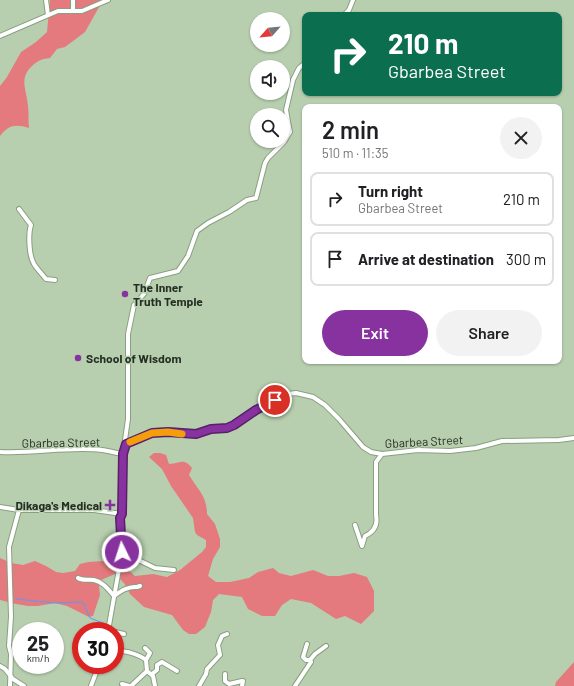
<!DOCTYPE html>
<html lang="en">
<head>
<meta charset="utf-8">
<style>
	:root { --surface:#fff; --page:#f2f2f2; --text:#202124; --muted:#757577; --line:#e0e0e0; --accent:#8832a0 }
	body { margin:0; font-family:Barlow,sans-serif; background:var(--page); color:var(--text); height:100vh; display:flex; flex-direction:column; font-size:15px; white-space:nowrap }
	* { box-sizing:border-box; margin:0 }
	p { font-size:13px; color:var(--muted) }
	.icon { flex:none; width:22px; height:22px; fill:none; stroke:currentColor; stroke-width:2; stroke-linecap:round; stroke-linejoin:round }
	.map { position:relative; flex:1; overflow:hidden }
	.sheet { position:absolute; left:302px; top:104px; width:260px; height:260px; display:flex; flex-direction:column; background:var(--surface); border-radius:8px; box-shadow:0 1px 3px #0004 }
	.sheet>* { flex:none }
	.hud { position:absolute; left:302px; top:12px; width:260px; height:84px; border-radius:8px; box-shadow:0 1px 3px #0004; background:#0b6e4f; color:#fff; overflow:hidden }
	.needle { width:26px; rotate:243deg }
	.buttons { position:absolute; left:250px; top:12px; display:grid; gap:8px }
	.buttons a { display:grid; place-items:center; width:40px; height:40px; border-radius:50%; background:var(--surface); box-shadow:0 1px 3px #0004; font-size:20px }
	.speed { position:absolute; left:12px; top:622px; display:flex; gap:8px; font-size:20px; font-weight:700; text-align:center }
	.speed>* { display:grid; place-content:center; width:52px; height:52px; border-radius:50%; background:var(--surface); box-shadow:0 1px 3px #0004; line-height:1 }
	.speed small { font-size:10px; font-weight:400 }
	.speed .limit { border:6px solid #d22; background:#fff; color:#111 }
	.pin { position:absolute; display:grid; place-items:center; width:34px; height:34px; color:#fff; margin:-17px; border:2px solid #fff; border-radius:50%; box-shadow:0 1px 4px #0007 }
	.me { position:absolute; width:44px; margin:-22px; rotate:356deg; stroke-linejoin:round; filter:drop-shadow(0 0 3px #0008) }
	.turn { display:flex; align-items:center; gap:14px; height:84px; padding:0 20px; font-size:18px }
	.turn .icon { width:52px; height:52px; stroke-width:2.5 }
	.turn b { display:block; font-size:28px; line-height:34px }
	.round { display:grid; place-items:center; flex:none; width:42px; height:42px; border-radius:21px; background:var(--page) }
	.headline { display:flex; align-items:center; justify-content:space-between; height:68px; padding:0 20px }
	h1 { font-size:24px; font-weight:600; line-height:30px }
	.button { display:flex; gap:8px; margin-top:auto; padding:8px 20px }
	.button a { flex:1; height:46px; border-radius:24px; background:var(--accent); color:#fff; font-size:16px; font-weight:600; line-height:46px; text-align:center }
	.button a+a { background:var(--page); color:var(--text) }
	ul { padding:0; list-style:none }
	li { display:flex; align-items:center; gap:12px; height:54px; margin:0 8px 6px; padding:0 12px; border:2px solid var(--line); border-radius:8px }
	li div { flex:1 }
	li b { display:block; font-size:15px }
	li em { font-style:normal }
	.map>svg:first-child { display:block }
	.green { fill:#e47a7e }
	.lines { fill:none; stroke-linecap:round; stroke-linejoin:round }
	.stream { stroke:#5b9bf9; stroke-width:1 }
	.minor-casing { stroke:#899f81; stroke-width:6 }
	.minor { stroke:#fff; stroke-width:4 }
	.route-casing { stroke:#582068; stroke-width:10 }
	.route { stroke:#8832a0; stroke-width:7 }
	.slow { stroke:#f59e0b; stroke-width:7 }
	.poi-dot { fill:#8832a0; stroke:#b7cfaf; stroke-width:1.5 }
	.labels { text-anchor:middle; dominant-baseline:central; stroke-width:3; stroke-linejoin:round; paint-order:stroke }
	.poi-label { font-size:12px; font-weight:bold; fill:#252e22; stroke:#b7cfaf; text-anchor:start }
	.street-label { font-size:12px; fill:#252e22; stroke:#b7cfaf }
</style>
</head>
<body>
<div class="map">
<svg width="574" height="686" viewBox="0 0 574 686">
	<rect width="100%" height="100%" fill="#b7cfaf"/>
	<g class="green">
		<path d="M50,0H103L85,32L65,47L57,49L50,58C42,59 39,60 33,65C18,78 27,90 28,106C29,113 28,120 29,128C15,124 9,125 0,136V86L7,77L21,52L36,42L47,32Z"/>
		<path d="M154,453H160L166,455L169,464C180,464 183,457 192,468L189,475C198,490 207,496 207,514L215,524L220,539V547L213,559L208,576L216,582H230L249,578L258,572L273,568L279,573L291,576L313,570L328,576H339L354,573L367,577L374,591V611L361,624L345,616L336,619L311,603L291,599L282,605L275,616H262L248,609L242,597L219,594L213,600L211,612L205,627L196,634H189L183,630L172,615L144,607L130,594L124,583L115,574L101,580L99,586L100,595L93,616L89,617L67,606L55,603L38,606H28L16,604L0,600V558L11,563L23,565L35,561L46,566L56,572L63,573L75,571L80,564L88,562L105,561L125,567L135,576L153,574L167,577L180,570L202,552L206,547V540L197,535L195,532L193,518L171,486L162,469L149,457Z"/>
		<path d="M574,662V686H555L556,682Z"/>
	</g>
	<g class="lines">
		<path class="stream" d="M16,599L54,603L81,602L84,604L90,618L103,623"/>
		<defs>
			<g id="minor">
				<path d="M46,0L48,15"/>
				<path d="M73,0V10"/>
				<path d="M344,15L349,10L353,0"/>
				<path d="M0,36L58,11H82L108,0"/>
				<path d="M19,209L31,225C28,234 29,256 34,264C37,269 42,274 46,279L55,280"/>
				<path d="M125,446L126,444L152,433L168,432L196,434L211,429L227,428L234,425L256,410L275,400L288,394L296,393L313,397L325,405L339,419L363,447L371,452L382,454L418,450L450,451L476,448L502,441L559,440L574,438"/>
				<path d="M0,452C34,454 69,446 102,450C109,451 116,453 123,454"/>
				<path d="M0,507L19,510H94L122,514"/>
				<path d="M355,525L362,546L365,536C374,532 378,525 376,515V462L382,454"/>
				<path d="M122,552L155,568L174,570"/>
				<path d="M78,578C83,581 88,579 94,580C103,582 108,589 114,596C121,591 128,586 137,587L140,586"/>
				<path d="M108,631L122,552L120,518L122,514L123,454L128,419V334L134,305L144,294L150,278L178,271L188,256L197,231L208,223L229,212L247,200L256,198L265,163L268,158L284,142L290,132L286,110L293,80L299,68L305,63"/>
				<path d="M115,632L124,634"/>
				<path d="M307,644L303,657L306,660H310"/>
				<path d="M145,648L150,653L146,660"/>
				<path d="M115,649C121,649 122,652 128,652C135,654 140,655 146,660L147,671L153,676L155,686"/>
				<path d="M0,666L5,669L13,679L24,686"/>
				<path d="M152,674L157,670V665L162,662L177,671"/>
				<path d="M225,674V681L229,684L242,681H243L242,686"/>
				<path d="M122,684L129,686"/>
				<path d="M10,686L11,654L9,646L11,617L9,547L19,510"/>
				<path d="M91,686L99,665"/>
				<path d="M131,686L147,671"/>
				<path d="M199,686L206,674L207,669L220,655L218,645L222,636L227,634"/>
				<path d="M295,686L311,662L310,660L315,654L326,646"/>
			</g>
		</defs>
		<use href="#minor" class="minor-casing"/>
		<use href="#minor" class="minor"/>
	</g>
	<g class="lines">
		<defs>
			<path id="route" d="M122,552L120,518L122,514L123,454L126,444L152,433L168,432L196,434L211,429L227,428L234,425L256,410L275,400"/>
		</defs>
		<use href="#route" class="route-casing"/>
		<use href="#route" class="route"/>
		<path class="slow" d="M130,442L152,433L168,432L182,434"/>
	</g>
	<g class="poi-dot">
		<circle cx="125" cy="294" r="4"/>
		<circle cx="78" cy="358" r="4"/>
		<path d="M108 499h4v4h4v4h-4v4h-4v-4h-4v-4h4z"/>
	</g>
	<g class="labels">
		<g class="poi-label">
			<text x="133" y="287">The Inner<tspan x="133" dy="14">Truth Temple</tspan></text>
			<text x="86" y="358">School of Wisdom</text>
			<text x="102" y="505" text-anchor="end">Dikaga's Medical</text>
		</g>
		<g class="street-label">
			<text transform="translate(424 441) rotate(-3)">Gbarbea Street</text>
			<text transform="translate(61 442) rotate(-1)">Gbarbea Street</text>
		</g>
	</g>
</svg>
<div class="buttons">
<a><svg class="needle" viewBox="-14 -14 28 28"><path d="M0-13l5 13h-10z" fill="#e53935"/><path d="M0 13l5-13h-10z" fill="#757577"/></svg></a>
<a><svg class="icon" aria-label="sound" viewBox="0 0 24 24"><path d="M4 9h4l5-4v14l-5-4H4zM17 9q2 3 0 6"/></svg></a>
<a><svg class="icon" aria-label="search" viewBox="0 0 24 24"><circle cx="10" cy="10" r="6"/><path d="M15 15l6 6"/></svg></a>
</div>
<div class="speed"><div>25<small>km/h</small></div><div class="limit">30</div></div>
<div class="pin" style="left:275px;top:400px;background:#d93025"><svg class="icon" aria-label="arrive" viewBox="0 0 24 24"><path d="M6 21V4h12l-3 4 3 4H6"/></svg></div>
<svg class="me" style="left:122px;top:552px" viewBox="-20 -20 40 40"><circle r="17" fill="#8832a0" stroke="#fff" stroke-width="3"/><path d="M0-11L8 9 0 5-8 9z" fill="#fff"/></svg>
<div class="hud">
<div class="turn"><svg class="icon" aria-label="right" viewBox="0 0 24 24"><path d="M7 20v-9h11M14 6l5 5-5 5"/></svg><div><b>210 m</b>Gbarbea Street</div></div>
</div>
<section class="sheet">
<div class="headline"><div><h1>2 min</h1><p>510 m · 11:35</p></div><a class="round"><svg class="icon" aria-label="close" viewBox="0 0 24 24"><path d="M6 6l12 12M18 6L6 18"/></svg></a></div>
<ul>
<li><svg class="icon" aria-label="right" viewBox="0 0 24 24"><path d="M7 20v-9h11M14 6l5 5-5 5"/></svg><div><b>Turn right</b><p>Gbarbea Street</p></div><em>210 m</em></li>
<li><svg class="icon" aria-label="arrive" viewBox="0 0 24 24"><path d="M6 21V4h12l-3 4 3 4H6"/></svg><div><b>Arrive at destination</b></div><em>300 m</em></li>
</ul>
<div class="button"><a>Exit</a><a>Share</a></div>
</section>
</div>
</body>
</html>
